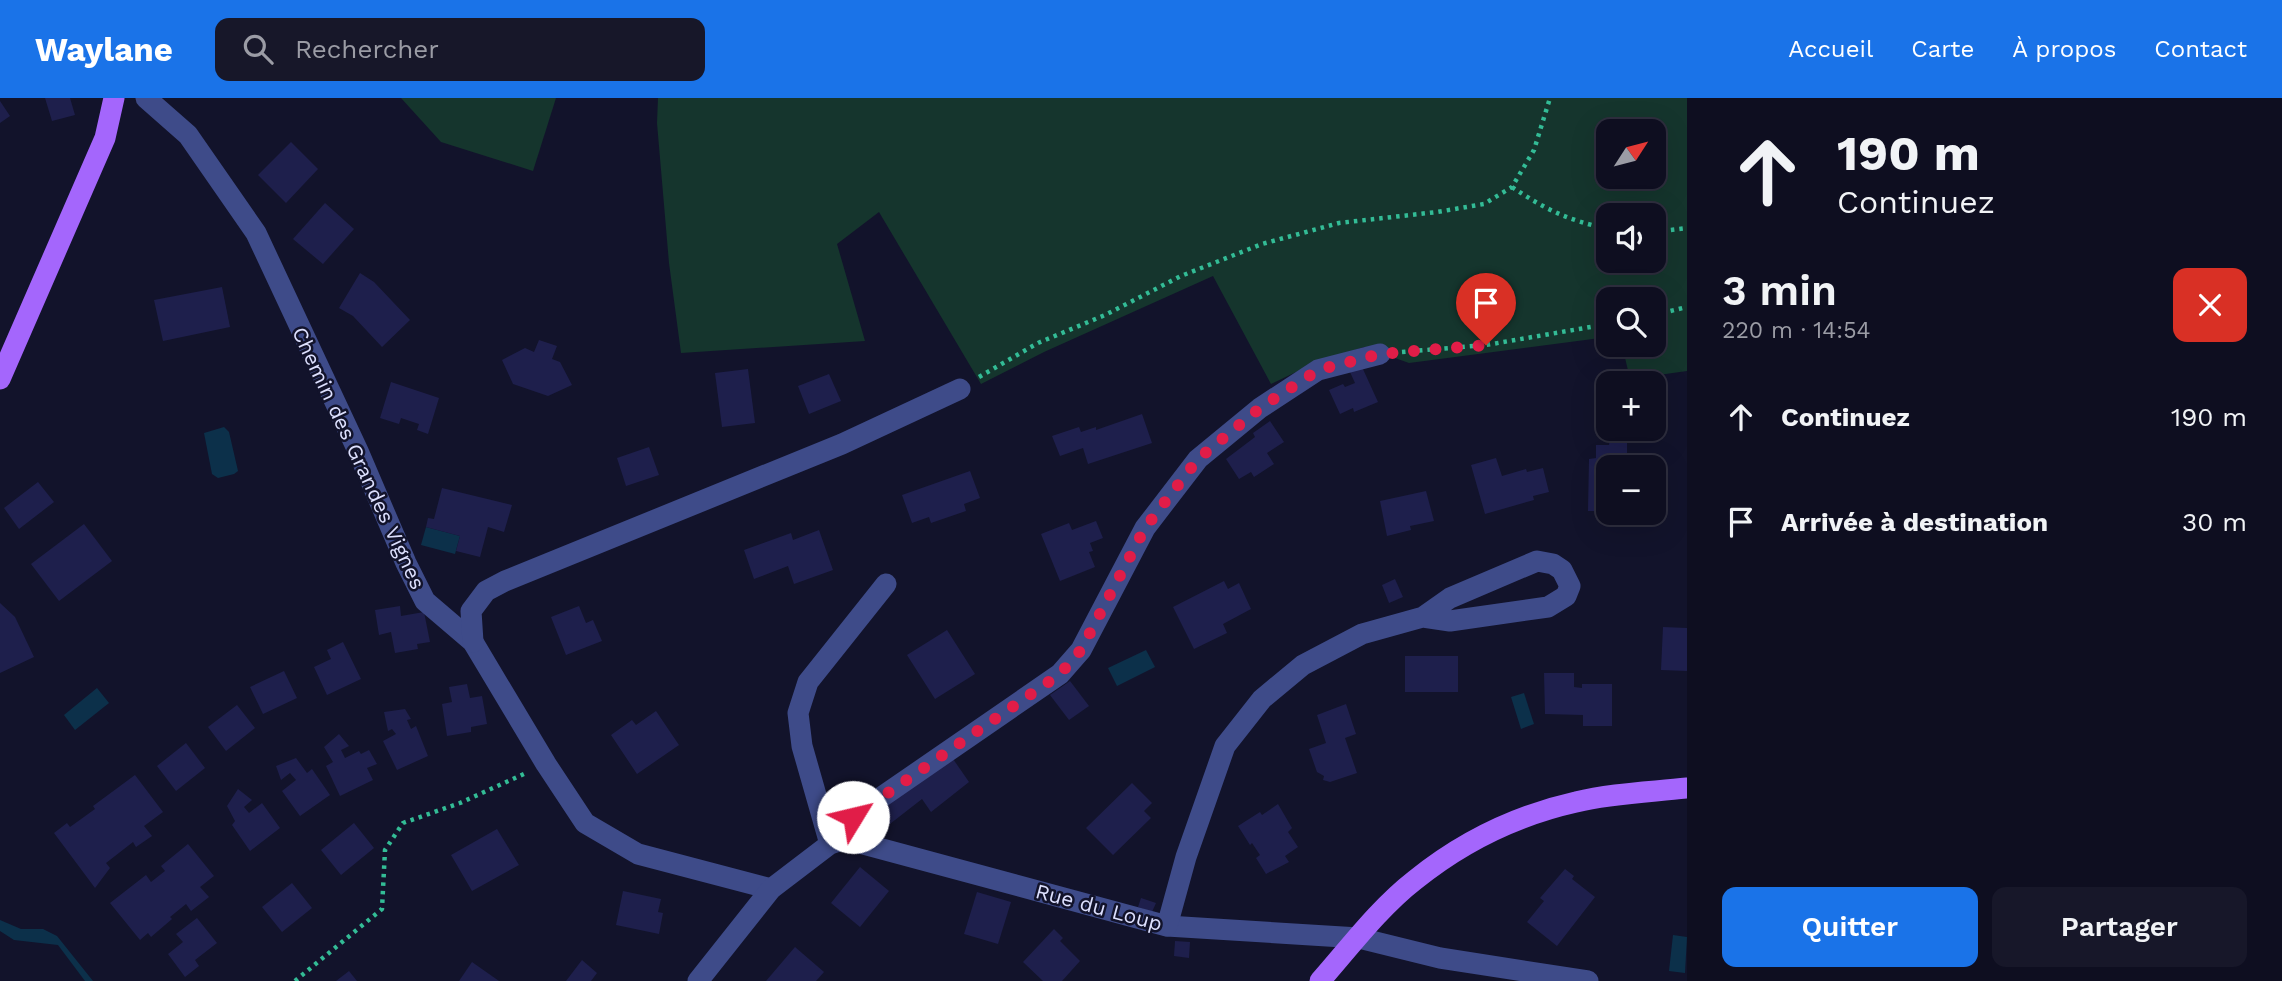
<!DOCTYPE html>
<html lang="fr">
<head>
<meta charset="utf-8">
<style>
	:root { --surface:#0e0e20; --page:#171729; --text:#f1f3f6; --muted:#9b9ca5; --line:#2e2e3e; --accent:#1a73e8 }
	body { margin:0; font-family:"Work Sans",sans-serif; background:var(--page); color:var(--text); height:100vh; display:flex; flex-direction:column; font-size:26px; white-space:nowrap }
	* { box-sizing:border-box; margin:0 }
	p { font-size:23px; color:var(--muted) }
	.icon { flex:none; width:38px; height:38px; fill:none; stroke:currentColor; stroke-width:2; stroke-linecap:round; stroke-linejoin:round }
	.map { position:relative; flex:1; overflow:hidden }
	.details { display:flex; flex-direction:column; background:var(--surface); width:595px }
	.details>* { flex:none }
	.guide { background:#0e0e20; color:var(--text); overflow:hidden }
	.needle { width:46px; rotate:54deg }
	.controls { position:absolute; left:1596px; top:21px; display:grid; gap:14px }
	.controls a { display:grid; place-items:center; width:70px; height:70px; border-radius:14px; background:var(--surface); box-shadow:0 7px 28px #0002,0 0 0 2px var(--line); font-size:35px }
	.pin { position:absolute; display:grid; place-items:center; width:60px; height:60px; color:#fff; margin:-72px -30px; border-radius:50% 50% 50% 0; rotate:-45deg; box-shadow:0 0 7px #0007 }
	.pin .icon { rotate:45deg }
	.me { position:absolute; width:77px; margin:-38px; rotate:54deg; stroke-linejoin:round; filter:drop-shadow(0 0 5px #0008) }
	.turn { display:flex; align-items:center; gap:24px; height:147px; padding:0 35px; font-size:32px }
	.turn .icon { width:91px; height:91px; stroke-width:2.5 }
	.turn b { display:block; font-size:49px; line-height:60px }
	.round { display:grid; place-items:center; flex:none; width:74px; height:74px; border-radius:14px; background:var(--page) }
	.overview { display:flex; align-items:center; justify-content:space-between; height:119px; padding:0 35px }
	h1 { font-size:42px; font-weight:600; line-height:52px }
	.primary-button { display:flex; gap:14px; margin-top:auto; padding:14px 35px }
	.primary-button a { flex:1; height:80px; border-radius:14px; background:var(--accent); color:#fff; font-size:28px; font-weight:600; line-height:80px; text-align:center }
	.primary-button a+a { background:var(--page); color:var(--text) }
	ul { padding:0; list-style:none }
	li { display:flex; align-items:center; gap:21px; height:105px; padding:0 35px }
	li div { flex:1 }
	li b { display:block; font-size:26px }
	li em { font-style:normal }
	header { display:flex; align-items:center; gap:42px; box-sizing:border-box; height:98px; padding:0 35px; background:var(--accent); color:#fff }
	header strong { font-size:33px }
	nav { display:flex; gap:38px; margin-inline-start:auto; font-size:24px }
	.search { width:490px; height:63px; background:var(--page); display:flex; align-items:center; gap:18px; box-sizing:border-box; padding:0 24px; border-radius:14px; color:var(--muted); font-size:26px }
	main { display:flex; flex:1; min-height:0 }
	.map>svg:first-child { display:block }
	.green { fill:#15352d; fill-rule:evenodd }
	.water { fill:#0c304a }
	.building { fill:#1e1f4c }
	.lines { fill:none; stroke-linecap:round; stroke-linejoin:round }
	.path { stroke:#33bc96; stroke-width:4.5; stroke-dasharray:3.5 5; stroke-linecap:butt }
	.minor { stroke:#3e4b89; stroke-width:21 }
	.major { stroke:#a466fc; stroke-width:21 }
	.route { stroke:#e11d48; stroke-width:12; stroke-dasharray:0 21.6 }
	.labels { text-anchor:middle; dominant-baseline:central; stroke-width:5; stroke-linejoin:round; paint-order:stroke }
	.street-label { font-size:21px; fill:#dde0fe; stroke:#12132b }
</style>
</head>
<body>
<header>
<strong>Waylane</strong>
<div class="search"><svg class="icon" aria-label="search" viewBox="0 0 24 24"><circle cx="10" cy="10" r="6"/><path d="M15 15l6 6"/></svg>Rechercher</div>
<nav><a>Accueil</a><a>Carte</a><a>À propos</a><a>Contact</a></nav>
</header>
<main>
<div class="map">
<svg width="1687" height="883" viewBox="0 0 1687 883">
	<rect width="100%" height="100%" fill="#12132b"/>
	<g class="green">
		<path d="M401,0H556L533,73L441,44Z"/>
		<path d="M658,0H1687V273L1630,281L1622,247H1654V201H1608V239L1409,265L1364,249L1317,264L1271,286L1213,178L1044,254L981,286L879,114L837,146L865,243L681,255L669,165L657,25ZM1608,33H1654V79H1608ZM1608,117H1654V163H1608Z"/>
	</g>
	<g class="water">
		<path d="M224,329L229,334L238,373L234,376L218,380L212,376L204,335Z"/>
		<path d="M426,429L460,438L455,456L421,447Z"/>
		<path d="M1146,552L1155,569L1117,588L1108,570Z"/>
		<path d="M97,590L109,605L75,632L64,617Z"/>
		<path d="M1524,595L1534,626L1521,631L1511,599Z"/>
		<path d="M0,822L21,831H43L57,838L93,883H85L58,847L14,842L0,833Z"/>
		<path d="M1673,837L1687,839L1685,875L1669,873Z"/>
	</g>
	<g class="building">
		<path d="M45,0H70L75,17L52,23Z"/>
		<path d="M0,3L10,18L0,25Z"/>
		<path d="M291,44L318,71L286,105L258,77Z"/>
		<path d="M325,105L354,131L323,166L293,141Z"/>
		<path d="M360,175L374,184L410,222L382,249L353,218L339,210Z"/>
		<path d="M222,189L230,229L163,243L154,202Z"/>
		<path d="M539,242L557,248L552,261L560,264L572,287L548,298L513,286L502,262L525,250L534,254Z"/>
		<path d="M1362,269L1378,304L1354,314L1353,310L1340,316L1329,292L1343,286L1345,289L1355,285L1350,274Z"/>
		<path d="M748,271L755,325L722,329L715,275Z"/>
		<path d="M829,276L841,303L809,316L798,288Z"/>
		<path d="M391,284L439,300L428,336L417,332L419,326L401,320L399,326L380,320Z"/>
		<path d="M1142,316L1152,345L1088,366L1083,350L1060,358L1052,338L1079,329L1081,334L1096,329V332Z"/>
		<path d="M1270,323L1284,344L1267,355L1274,366L1254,379L1251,374L1239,381L1226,361L1255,339L1253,335Z"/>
		<path d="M1627,339V355H1647L1648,369H1608V413H1588L1589,361L1596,360V347H1609L1610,341Z"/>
		<path d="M649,349L659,377L626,388L617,360Z"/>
		<path d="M1496,360L1502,378L1526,371L1527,374L1543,370L1549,394L1533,398L1534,402L1485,416L1471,367Z"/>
		<path d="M970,373L980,400L964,406L966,413L931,425L929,419L912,425L902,397Z"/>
		<path d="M38,384L54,404L19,431L4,410Z"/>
		<path d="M442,390L512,407L504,434L488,429L480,459L456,453L460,438L426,429L428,420L434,421Z"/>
		<path d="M1426,393L1434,423L1410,428L1411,432L1387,438L1380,403Z"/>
		<path d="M1096,423L1103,440L1090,445L1093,453L1089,454L1095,469L1060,483L1041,436L1069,425L1072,432Z"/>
		<path d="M84,426L112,463L59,503L31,466Z"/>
		<path d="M819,432L833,472L794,486L788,468L754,481L744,452L791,435L793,442Z"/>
		<path d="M1395,481L1403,499L1389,505L1382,487Z"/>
		<path d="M1224,483L1228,491L1239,485L1251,511L1223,526L1227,535L1194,551L1173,509Z"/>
		<path d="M0,505L15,519L34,559L0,575Z"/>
		<path d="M400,508L401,518L424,514L430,544L417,546L418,551L395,555L391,534L379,537L375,512Z"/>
		<path d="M579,508L586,525L593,522L602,543L566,557L551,519Z"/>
		<path d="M1663,529L1687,530V573L1661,572Z"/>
		<path d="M947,532L975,576L935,601L907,557Z"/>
		<path d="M343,544L361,581L327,597L314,569L331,561L327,552Z"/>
		<rect x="1405" y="558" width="53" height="36"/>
		<path d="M284,573L297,600L263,616L250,589Z"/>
		<path d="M1544,575H1574V589L1582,590V586H1612V628H1583V617L1545,616Z"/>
		<path d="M1070,583L1089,608L1069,622L1050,597Z"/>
		<path d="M467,586L470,600L482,598L487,626L471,629V634L447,638L442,606L452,604L449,589Z"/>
		<path d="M1346,606L1356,636L1345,640L1357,675L1330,684L1323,682L1324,678L1317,674L1309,651L1326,645L1317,617Z"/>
		<path d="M237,607L255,630L226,653L208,629Z"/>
		<path d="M405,611L411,621L407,622L411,631L416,628L428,658L397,672L383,643L396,636L392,631L388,633L384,614Z"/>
		<path d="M656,613L679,647L637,676L611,637L632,622L636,627Z"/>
		<path d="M339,636L349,648L341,652L345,660L359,653L361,656L369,652L377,666L367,670L373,682L340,698L326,668L333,664L324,649Z"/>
		<path d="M186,645L205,670L176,693L157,668Z"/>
		<path d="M951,658L969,684L931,714L922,701L886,729L872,709Z"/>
		<path d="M296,660L307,675L312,671L330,697L300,718L282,693L296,682L290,675L281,682L276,668Z"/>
		<path d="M135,677L163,714L144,728L152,738L136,749L133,744L106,765L110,770L95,790L54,735L67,725L70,729L95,711L93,708Z"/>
		<path d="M1132,685L1152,705L1144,713L1151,720L1113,757L1086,730Z"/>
		<path d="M238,691L252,702L244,709L249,715L262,705L280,730L250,753L232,727L235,723L227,708Z"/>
		<path d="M1278,706L1292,730L1288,734L1298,749L1285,758L1289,764L1266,776L1256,760L1260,757L1252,745L1250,747L1238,728L1260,714L1262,717Z"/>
		<path d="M354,725L374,750L341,777L321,752Z"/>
		<path d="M497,731L519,767L472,793L451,757Z"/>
		<path d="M188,746L214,778L200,789L209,799L191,813L186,806L170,819L172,821L151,839L148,835L140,842L110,805L146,777L151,784L165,773L161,768Z"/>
		<path d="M860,769L889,793L860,829L831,805Z"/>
		<path d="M1565,771L1574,778L1572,781L1595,799L1557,848L1527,824L1544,803L1540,800Z"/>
		<path d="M292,785L312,810L282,834L262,809Z"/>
		<path d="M623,793L661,801L658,814L663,815L659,836L616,827Z"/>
		<path d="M977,794L1011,804L998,846L964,836Z"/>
		<path d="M1141,800L1156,805L1152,814L1138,809Z"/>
		<path d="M197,820L217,845L195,862L199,868L185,879L168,856L183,844L176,836Z"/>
		<path d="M1054,831L1063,840L1060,843L1080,863L1062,883H1043L1023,864Z"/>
		<path d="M1175,843L1190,844L1189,860L1174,858Z"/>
		<path d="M795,849L824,874L816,883H766Z"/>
		<path d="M582,862L597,875L591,883H566Z"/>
		<path d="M472,864L499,883H459Z"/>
		<path d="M349,873L357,883H336Z"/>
	</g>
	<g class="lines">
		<g class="path">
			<path d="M1512,89C1546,112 1568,122 1608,131"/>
			<path d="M1654,134L1687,130"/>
			<path d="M1654,217L1687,209"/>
			<path d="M1402,254L1486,247L1608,226"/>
			<path d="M979,279L1038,245L1105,217L1181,178L1262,146L1339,125L1437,114L1484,106L1512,89L1534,52L1550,0"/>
			<path d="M295,883L382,811L385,752L403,725L460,705L526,675"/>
		</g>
		<g class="minor">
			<path d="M146,0L188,37L256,135L358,353L406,465L425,503L473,544L546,666L585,725L638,756L771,791"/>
			<path d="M473,544L471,513L486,493L505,483L842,346L960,291"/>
			<path d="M845,741L1167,828L1359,840L1440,860L1588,883"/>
			<path d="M830,746L802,648L798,615L808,584L886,486"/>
			<path d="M1167,828L1186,759L1225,648L1262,601L1303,567L1362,536L1423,519L1450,500L1537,463L1553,466L1562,472L1570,488L1566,498L1548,509L1450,523L1423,519"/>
			<path d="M698,883L771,791L830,746L845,741L854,718L1060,576L1081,552L1145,430L1198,361L1260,310L1318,272L1380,256"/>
		</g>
		<g class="major">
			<path d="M0,281L105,40L114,0"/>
			<path d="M1320,883C1350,849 1379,810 1415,782C1462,744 1518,717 1576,704C1612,695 1651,694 1687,690"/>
		</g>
	</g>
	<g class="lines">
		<path class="route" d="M853,719L1060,576L1081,552L1145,430L1198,361L1260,310L1318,272L1380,256L1486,247"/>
	</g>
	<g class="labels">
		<g class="street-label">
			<text transform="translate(359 360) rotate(65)">Chemin des Grandes Vignes</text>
			<text transform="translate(1099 809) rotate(15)">Rue du Loup</text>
		</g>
	</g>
</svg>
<div class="controls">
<a><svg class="needle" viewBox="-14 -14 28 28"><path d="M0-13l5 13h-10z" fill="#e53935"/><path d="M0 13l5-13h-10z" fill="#9b9ca5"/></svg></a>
<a><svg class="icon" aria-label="sound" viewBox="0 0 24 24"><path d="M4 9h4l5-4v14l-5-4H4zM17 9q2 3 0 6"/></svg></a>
<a><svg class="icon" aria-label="search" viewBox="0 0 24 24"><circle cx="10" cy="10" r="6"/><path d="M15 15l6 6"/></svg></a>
<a>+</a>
<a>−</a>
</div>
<div class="pin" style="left:1486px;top:247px;background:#d93025"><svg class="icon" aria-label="arrive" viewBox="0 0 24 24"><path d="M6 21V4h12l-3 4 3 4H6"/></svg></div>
<svg class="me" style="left:853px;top:719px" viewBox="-20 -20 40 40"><circle r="19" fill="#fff"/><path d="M0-13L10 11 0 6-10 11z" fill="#e11d48"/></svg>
</div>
<section class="details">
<div class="guide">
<div class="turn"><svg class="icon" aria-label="ahead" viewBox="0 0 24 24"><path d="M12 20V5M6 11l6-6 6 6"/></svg><div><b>190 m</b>Continuez</div></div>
</div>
<div class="overview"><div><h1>3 min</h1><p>220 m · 14:54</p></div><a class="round" style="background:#d93025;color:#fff"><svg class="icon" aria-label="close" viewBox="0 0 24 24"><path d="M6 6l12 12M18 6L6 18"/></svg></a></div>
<ul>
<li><svg class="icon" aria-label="ahead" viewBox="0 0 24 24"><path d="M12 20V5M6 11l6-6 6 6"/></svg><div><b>Continuez</b></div><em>190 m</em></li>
<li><svg class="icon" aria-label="arrive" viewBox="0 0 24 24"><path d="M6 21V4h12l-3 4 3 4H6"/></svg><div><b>Arrivée à destination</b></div><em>30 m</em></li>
</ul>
<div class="primary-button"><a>Quitter</a><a>Partager</a></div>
</section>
</main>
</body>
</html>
